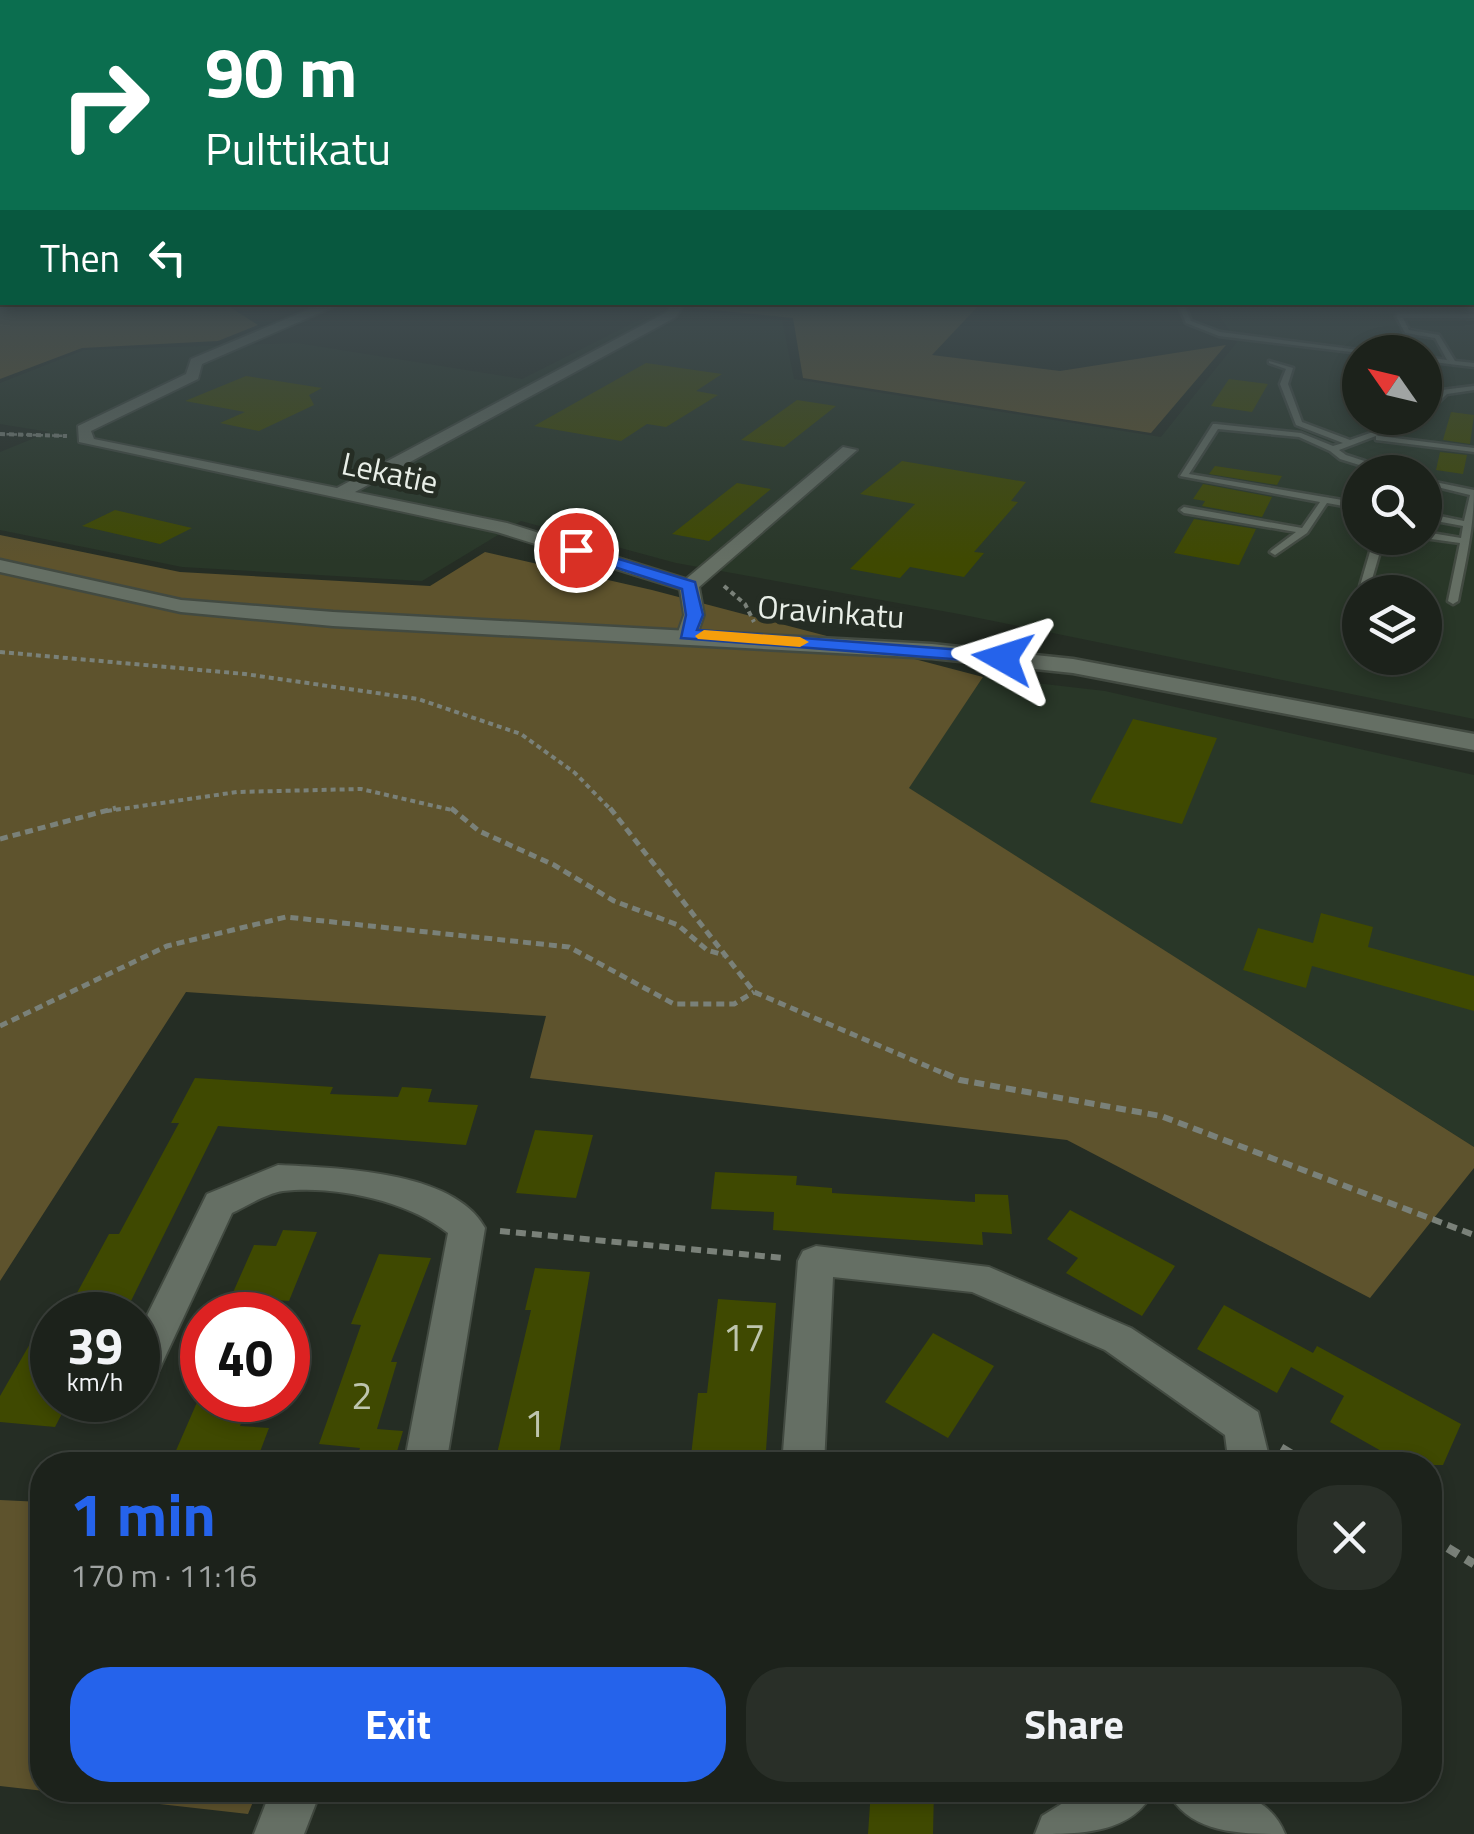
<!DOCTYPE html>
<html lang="en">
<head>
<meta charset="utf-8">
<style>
	:root { --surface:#1c221b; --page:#292f28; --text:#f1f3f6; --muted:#a0a4a3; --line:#3a3f3a; --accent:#2563eb }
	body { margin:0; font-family:"Titillium Web",sans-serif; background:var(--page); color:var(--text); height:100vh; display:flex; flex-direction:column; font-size:38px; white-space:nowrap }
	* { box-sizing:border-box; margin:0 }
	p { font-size:32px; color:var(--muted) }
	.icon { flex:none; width:55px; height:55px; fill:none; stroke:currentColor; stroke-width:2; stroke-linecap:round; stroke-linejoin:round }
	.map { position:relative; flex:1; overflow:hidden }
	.sheet { position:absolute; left:30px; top:1452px; width:1412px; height:350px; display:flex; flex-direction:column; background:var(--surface); border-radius:40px; box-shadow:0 5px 15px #0003,0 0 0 2px var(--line) }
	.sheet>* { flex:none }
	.guide { position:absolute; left:0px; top:0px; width:1475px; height:305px; box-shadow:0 5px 15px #0003,0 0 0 2px var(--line); background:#0b6e4f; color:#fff; overflow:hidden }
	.needle { width:65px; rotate:304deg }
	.controls { position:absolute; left:1342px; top:335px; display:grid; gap:20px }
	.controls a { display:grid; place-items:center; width:100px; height:100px; border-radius:50%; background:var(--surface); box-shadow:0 5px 15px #0003,0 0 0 2px var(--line); font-size:50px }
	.speed { position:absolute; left:30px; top:1292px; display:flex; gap:20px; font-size:50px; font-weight:700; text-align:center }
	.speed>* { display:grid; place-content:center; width:130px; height:130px; border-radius:50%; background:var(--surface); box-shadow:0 5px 15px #0003,0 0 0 2px var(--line); line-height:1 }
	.speed small { font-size:25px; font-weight:400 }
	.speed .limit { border:15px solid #d22; background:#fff; color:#111 }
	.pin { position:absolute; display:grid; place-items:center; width:85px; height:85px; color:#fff; margin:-42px; border:5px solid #fff; border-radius:50%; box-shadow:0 2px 10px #0007 }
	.me { position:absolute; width:110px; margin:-55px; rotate:276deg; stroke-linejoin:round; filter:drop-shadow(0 0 8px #0008) }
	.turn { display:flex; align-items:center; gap:35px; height:210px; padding:0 40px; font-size:45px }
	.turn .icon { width:130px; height:130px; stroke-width:2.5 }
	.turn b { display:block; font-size:70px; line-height:85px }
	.then { display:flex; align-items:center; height:95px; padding:0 40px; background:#0003; gap:20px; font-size:38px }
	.round { display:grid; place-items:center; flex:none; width:105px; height:105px; border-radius:40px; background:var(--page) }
	.headline { display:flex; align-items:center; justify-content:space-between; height:170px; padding:0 40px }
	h1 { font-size:60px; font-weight:700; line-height:75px; color:var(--accent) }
	.primary-button { display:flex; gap:20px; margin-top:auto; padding:20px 40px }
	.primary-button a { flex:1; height:115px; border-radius:40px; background:var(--accent); color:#fff; font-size:40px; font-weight:700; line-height:115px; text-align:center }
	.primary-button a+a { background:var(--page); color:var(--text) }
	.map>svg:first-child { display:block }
	.built { fill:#293728; fill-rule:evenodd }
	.green { fill:#5e532d }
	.building { fill:#3f4901 }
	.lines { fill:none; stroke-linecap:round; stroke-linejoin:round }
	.service-casing { stroke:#424a41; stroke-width:5 }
	.minor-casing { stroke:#424a41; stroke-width:4 }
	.tertiary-casing { stroke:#424a41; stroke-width:5 }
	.path-far4 { stroke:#7a8179; stroke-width:2.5; stroke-dasharray:4 2.5; stroke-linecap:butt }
	.path-far3 { stroke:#7a8179; stroke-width:4; stroke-dasharray:5 4; stroke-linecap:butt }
	.path-far2 { stroke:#7a8179; stroke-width:5; stroke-dasharray:8 5; stroke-linecap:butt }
	.path-far1 { stroke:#7a8179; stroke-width:6; stroke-dasharray:10 6; stroke-linecap:butt }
	.path { stroke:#7a8179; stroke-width:9; stroke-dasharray:12 9; stroke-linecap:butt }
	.service { fill:#656f64; fill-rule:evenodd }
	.minor { fill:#656f64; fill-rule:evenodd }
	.tertiary { fill:#656f64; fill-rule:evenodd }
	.route { fill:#2563eb; stroke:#184099; stroke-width:2.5 }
	.slow { fill:#f59e0b }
	.labels { text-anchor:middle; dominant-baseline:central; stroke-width:10; stroke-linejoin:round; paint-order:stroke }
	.far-street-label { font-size:32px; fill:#e8eee7; stroke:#252d24 }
	.near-number-label { font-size:38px; fill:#bec5ae }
</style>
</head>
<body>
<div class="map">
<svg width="1474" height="1834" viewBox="0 0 1474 1834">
	<rect width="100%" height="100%" fill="#252d24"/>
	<g class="built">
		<path d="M1212,304H1474V719L959,614L676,563L521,521L422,581L182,567L0,530V452L49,432L0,424V383L84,350L297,343L522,379L663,308L782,320L794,379L1161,437L1237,342ZM1360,352H1425V418H1360ZM1360,472H1425V538H1360ZM1360,592H1425V658H1360Z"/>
		<path d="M983,677L1105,691L1474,775V1147L908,788Z"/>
	</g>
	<g class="green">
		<path d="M14,304H225L258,325L218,341L82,348L0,379V310Z"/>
		<path d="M691,304H980L932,355L1060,371L1226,345L1151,433L803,378L793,318L694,308Z"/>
		<path d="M0,535L180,572L430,586L485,552L652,590L983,677L909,788L1474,1147V1168L1370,1298L1067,1140L530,1078L546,1016L186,992L0,1281Z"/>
		<path d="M0,1500L42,1502V1790H258L248,1814L0,1786Z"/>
	</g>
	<g class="building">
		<path d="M646,363L722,374L696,391L718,395L666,427L647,424L621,441L534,426Z"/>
		<path d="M246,376L322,388L309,395L314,405L259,431L220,423L245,412L185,401Z"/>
		<path d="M1229,379L1268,384L1252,412L1211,406Z"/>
		<path d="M797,400L836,406L784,447L741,440Z"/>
		<path d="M1451,412L1474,415L1470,444L1443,440Z"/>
		<path d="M1440,452L1467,455L1463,474L1436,470Z"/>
		<path d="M902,461L1026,482L1011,501L1018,502L974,552L984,553L964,577L910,567L900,578L850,569L915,504L860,494Z"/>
		<path d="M1215,466L1282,476L1277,485L1209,474Z"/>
		<path d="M737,483L771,489L709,541L672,534Z"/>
		<path d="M1203,484L1272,497L1262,517L1202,506L1205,501L1193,499Z"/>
		<path d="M115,510L192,528L160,544L82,526Z"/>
		<path d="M1194,519L1256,529L1239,565L1174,553Z"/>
		<path d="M1133,719L1217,738L1182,824L1090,802Z"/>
		<path d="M1321,913L1373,927L1368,947L1474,976V1011L1312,966L1306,988L1243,970L1258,928L1313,943Z"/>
		<path d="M195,1078L333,1087L330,1094L398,1097L402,1087L432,1089L428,1102L478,1105L466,1145L218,1126L124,1315H65L109,1234H119L179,1123H171Z"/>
		<path d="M535,1130L593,1135L576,1198L516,1193Z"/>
		<path d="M715,1172L797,1176L796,1185L832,1188V1193L975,1202V1194L1008,1195L1012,1234L982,1232L983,1245L773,1230L774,1212L711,1209Z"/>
		<path d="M1070,1210L1175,1266L1142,1316L1066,1273L1078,1258L1047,1239Z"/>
		<path d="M283,1230L317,1232L289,1301L231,1297L254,1245L276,1246Z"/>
		<path d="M379,1254L431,1258L391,1362H397L377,1429L403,1431L393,1465L355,1463L360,1448L319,1444L361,1325L351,1324Z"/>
		<path d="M535,1268L590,1272L557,1465L495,1462L531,1310H525Z"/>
		<path d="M718,1299L776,1303L765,1465H690L698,1393H707Z"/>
		<path d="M1224,1305L1313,1353L1317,1346L1461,1424L1443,1465H1406L1330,1422L1344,1396L1291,1367L1277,1393L1197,1349Z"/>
		<path d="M933,1333L994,1366L948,1438L885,1402Z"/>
		<path d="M31,1342L52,1344V1400H69L55,1427L0,1422V1396Z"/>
		<path d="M198,1400H251L240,1426L269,1428L255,1465L171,1462Z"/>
		<path d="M871,1790H934L933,1834H868Z"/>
	</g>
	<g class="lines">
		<defs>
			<g id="service">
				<path d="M1178,304H1184L1191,321L1220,332L1374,352L1360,353L1219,336L1186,323Z"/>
				<path d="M1474,314V318H1403L1409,330L1439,335L1455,361L1474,363V367L1425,361V357L1447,360L1435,338L1405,333L1396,316L1399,314Z"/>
				<path d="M1269,361L1293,368L1288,384L1302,422L1350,440L1413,418H1423L1339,450L1346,455L1392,470L1393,472H1382L1340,459L1330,451L1299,437L1218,429L1189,474L1360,503V509L1327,503L1307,533L1275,555L1270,552L1272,550L1296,532L1184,513L1180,510L1184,507L1302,528L1320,502L1180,476L1213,424H1216L1301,433L1333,446L1343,443L1296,425L1280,384L1286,369L1269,363Z"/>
				<path d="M1474,386V390L1447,394L1425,415V409L1442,390Z"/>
				<path d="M1379,436L1474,448V452L1376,440V436Z"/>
				<path d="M1425,480L1474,490C1474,528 1465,564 1458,601L1453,604L1448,601L1460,543L1424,538L1425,532L1461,538L1463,526L1425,519V513L1464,521L1470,495L1425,484Z"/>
				<path d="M1374,538H1384L1370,586L1365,589L1360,586Z"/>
			</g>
			<g id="minor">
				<path d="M322,304H340L202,364L198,379L91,431L94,439L337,488L667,312L672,304H684L676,317L355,492L507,523L686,579L843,447L857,450L699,587L704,615L697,635L687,641L677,635L684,615L680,589L497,532L79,442L78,426L186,374L191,359Z"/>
				<path d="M278,1165C335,1168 454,1170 485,1228L446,1465H404L448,1233C408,1201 336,1185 283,1191C267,1193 247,1206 232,1213L152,1385L138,1390V1334L207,1194Z"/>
				<path d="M816,1246L989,1267L1131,1328L1258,1412L1271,1465H1229L1225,1435L1105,1350L972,1292L833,1277L824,1465H782L798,1261L803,1251Z"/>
				<path d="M271,1790H321L304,1834H254Z"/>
				<path d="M1084,1790H1154C1133,1834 1080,1834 1035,1834L1042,1816Z"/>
				<path d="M1167,1790C1213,1790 1265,1785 1285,1834C1240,1834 1188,1834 1167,1790Z"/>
			</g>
			<path id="tertiary" d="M0,560L181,600L333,612L932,644L1073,659L1474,734V750L1073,673L932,658L333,626L181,612L0,572Z"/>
		</defs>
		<use href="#service" class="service-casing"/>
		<use href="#minor" class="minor-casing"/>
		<use href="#tertiary" class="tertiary-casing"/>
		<path class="path-far4" d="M0,434L67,436"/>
		<g class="path-far3">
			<path d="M0,434L67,436"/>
			<path d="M724,586L745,604L754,622"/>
			<path d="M0,652L245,674L418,699L521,734L575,773L612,811"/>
			<path d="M107,811L237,792L361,789L456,811"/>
		</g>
		<g class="path-far2">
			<path d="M451,808L479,831L554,865L614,901L678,925L707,950L724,955"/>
			<path d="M610,808L754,992L950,1076"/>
			<path d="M0,839L116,808"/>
			<path d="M0,1026L167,946L286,917L569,947L674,1004H734L754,992"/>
		</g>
		<g class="path-far1">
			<path d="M944,1073L960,1080L1161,1116L1474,1235"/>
			<path d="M500,1231L783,1258"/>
		</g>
		<g class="path">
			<path d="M1281,1448L1310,1465"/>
			<path d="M1430,1537L1474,1564"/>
		</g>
		<use href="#service" class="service"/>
		<use href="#minor" class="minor"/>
		<use href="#tertiary" class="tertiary"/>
	</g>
	<linearGradient id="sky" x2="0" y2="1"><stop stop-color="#141914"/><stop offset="0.54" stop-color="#404c50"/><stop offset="1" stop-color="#404c50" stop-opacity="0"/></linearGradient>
	<rect width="1474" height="561" fill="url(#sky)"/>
	<path class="route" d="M576,546L695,582L703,615L697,630L1003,653L1011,658L1003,663L681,638L686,615L682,589L571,553V547Z"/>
	<path class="slow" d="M704,630L800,637L809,642L800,647L698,639L695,636Z"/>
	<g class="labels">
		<g class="far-street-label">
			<text transform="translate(390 472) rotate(12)">Lekatie</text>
			<text transform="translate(831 611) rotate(4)">Oravinkatu</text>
		</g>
		<g class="near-number-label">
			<text x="744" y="1337">17</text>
			<text x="362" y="1395">2</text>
			<text x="535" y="1423">1</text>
		</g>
	</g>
</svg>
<div class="controls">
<a><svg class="needle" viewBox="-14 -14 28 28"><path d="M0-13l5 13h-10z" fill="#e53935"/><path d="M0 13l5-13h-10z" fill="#a0a4a3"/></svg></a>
<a><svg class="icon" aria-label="search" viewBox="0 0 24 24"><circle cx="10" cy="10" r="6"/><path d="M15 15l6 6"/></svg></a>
<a><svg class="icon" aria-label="layers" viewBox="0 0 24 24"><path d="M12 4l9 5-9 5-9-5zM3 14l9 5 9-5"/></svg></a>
</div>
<div class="speed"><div>39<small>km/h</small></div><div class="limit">40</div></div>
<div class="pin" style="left:576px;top:550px;background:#d93025"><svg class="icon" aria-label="arrive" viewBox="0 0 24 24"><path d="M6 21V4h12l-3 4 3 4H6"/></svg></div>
<svg class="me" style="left:1003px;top:658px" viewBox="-20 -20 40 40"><path d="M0-17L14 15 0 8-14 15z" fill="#2563eb" stroke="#fff" stroke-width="4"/></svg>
<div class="guide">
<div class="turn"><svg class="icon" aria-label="right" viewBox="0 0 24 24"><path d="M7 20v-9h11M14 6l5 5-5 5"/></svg><div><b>90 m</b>Pulttikatu</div></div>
<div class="then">Then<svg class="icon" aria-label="left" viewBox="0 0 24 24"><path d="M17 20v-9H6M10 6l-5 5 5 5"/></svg></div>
</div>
<section class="sheet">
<div class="headline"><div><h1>1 min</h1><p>170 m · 11:16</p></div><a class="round"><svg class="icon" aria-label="close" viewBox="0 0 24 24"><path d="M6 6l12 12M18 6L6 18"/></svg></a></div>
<div class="primary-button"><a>Exit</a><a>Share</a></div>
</section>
</div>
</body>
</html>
